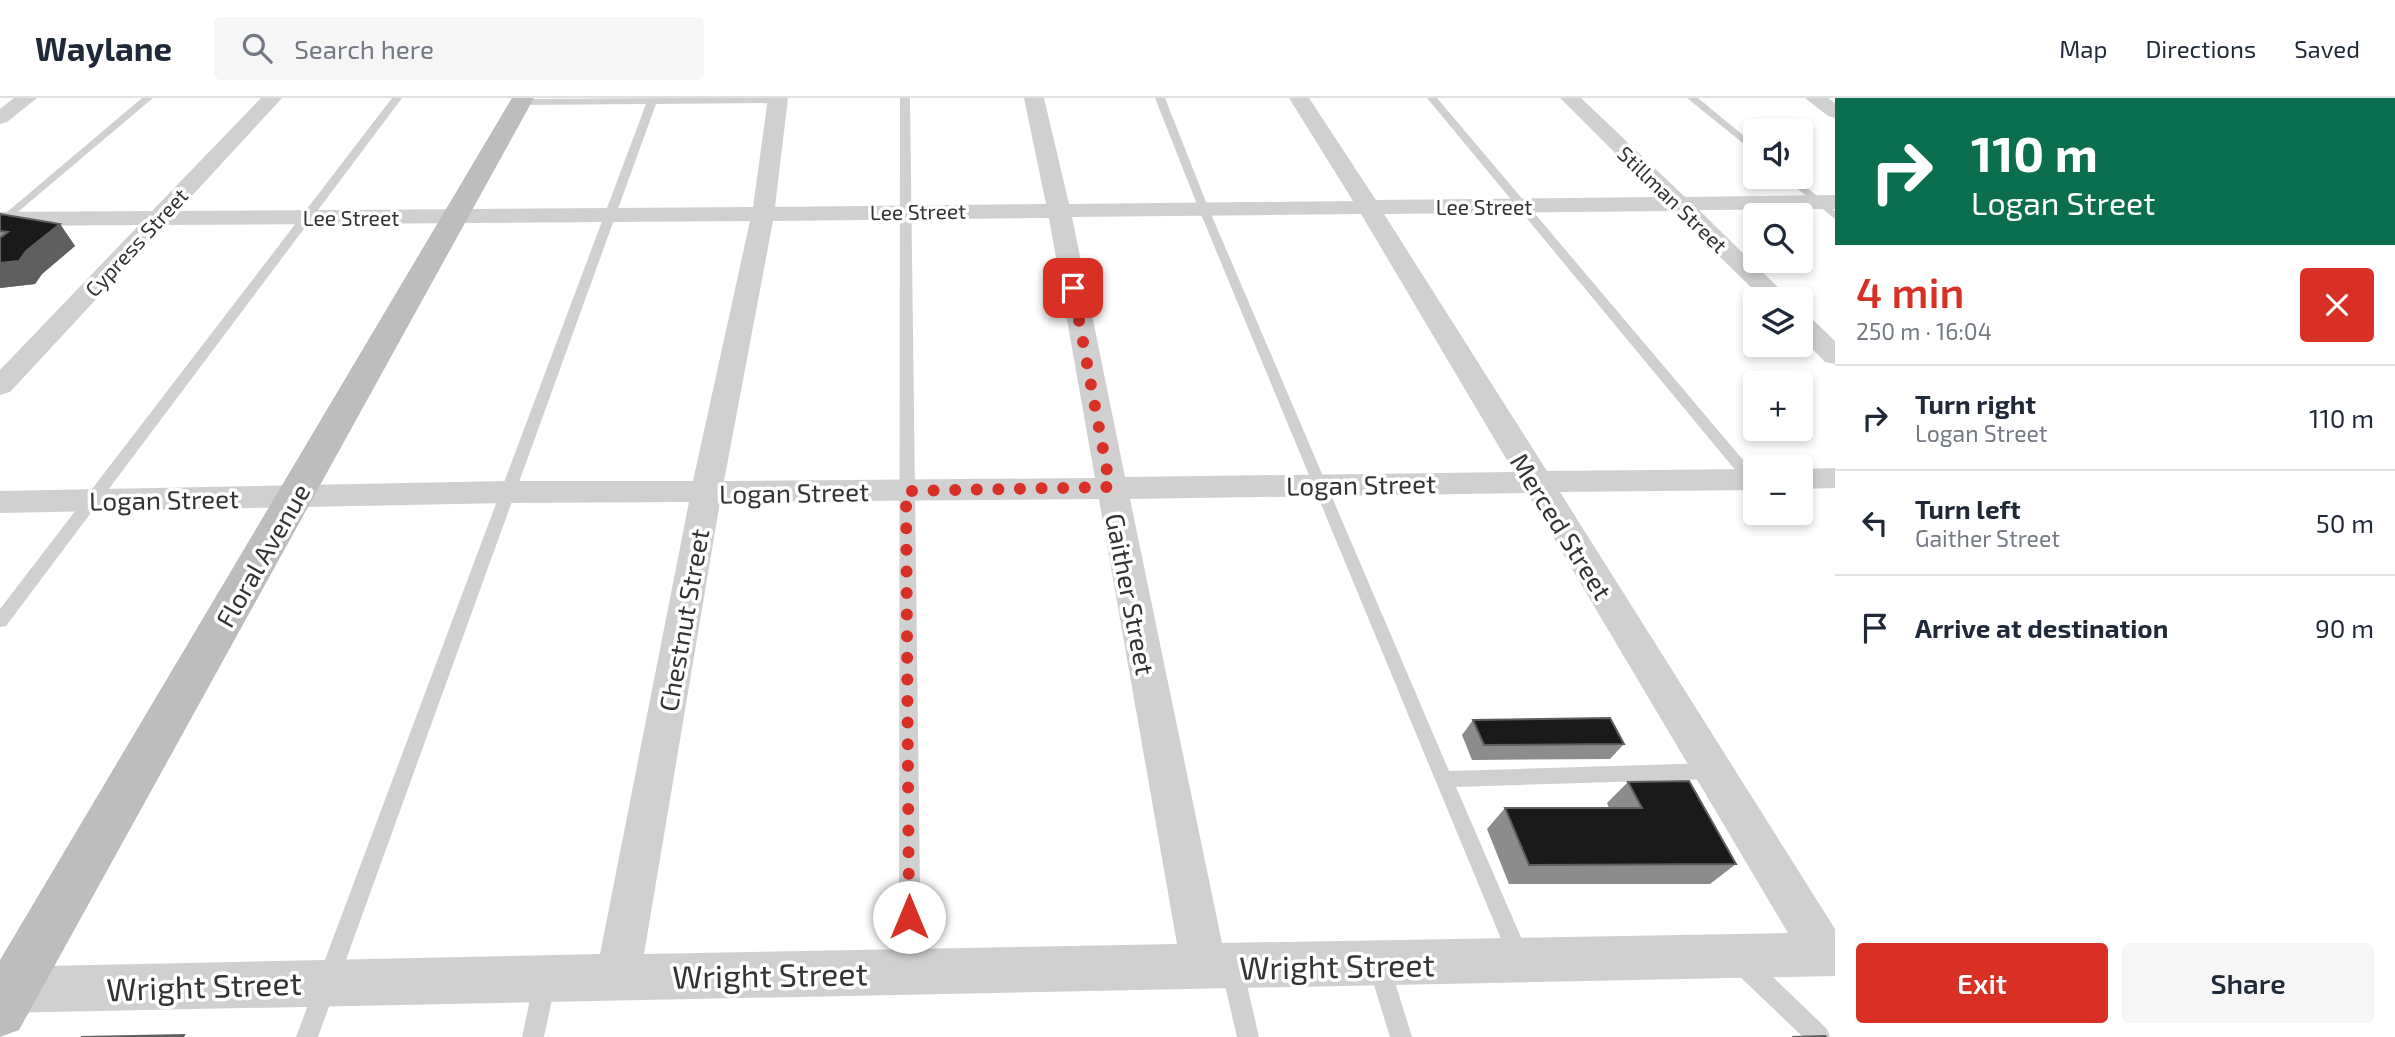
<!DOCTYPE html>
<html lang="en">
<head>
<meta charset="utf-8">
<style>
	:root { --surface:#fff; --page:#f6f6f7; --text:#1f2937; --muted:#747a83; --line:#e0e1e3; --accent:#d93025 }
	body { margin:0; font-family:"Exo 2",sans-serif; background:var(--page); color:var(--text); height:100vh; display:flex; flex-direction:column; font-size:26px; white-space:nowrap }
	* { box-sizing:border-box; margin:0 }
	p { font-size:23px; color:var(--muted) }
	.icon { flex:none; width:38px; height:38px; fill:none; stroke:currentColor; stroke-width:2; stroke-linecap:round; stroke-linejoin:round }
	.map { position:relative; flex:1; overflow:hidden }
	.details { display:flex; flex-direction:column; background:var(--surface); width:560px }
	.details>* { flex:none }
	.top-card { background:#0b6e4f; color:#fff; overflow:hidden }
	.tools { position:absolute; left:1743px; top:21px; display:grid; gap:14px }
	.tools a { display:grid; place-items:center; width:70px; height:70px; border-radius:7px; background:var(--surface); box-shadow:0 4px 10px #0003; font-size:35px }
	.pin { position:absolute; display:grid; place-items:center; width:60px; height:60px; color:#fff; margin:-30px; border-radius:14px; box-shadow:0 4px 10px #0006 }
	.me { position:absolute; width:77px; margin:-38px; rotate:0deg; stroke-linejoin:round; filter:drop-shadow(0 0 5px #0008) }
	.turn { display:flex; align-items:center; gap:24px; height:147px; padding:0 21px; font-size:32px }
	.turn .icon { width:91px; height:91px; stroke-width:2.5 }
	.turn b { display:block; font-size:49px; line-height:60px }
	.round { display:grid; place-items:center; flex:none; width:74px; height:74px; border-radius:7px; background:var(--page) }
	.overview { display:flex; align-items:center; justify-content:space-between; height:119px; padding:0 21px }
	h1 { font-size:42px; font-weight:600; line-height:52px; color:var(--accent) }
	.action { display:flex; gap:14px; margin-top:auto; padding:14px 21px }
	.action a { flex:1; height:80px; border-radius:7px; background:var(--accent); color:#fff; font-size:28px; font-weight:600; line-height:80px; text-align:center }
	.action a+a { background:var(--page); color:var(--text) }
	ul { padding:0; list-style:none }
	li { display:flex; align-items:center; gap:21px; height:105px; padding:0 21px; border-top:2px solid var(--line) }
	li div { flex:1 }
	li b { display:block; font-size:26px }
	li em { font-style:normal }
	header { display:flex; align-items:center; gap:42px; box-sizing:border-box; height:98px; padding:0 35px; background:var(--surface); border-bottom:2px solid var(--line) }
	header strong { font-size:33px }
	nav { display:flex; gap:38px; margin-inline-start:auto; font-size:24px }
	.search { width:490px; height:63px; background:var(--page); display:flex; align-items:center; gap:18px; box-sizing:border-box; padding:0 24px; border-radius:7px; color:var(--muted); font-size:26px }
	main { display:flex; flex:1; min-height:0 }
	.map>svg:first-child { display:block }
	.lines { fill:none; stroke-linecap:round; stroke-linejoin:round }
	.lane { fill:#d0d0d0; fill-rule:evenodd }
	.street { fill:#d0d0d0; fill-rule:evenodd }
	.secondary { fill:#bdbdbd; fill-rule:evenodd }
	.wall { fill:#8c8c8c }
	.shaded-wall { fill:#5f5f5f }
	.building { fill:#1a1a1a; stroke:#5f5f5f; stroke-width:2 }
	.route { stroke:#d93025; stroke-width:12; stroke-dasharray:0 21.6 }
	.labels { text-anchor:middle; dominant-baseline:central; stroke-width:7; stroke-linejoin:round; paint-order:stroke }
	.far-street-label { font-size:21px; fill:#333; stroke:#fff }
	.street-label { font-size:26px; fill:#333; stroke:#fff }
	.near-street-label { font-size:32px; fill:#333; stroke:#fff }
</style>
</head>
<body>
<header>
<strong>Waylane</strong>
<div class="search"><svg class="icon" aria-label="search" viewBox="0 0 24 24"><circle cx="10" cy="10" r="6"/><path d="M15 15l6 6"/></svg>Search here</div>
<nav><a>Map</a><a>Directions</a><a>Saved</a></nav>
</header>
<main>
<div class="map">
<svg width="1835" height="939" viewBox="0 0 1835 939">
	<rect width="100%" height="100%" fill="#fff"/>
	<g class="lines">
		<g class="lane">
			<path d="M142,0H153L0,129V120Z"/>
			<path d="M392,0H402L6,528L0,529V511Z"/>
			<path d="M680,0H781L783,2L778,5L656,6L318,939H296L646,6L521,7L516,4L521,1Z"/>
			<path d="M900,0H910L921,870L918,878L910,881L902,878L899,870Z"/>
			<path d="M1155,0H1165L1208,109L1449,673L1711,665L1718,667L1720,673L1718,679L1711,681L1456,689L1529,858L1525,865L1518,869L1511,865L1198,109Z"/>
			<path d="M1427,0H1437L1755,376V385H1746Z"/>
			<path d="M1687,0H1698L1755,47V55Z"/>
			<path d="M1783,79H1794L1835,113V121Z"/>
			<path d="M1742,854L1750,857L1827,931L1830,939H1803L1734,873L1731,865L1734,857Z"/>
			<path d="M1379,857L1387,860L1390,868L1412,939H1390L1368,868L1371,860Z"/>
			<path d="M1232,859L1240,862L1243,870L1259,939H1237L1221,870L1224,862Z"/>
			<path d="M545,872L553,875L556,883L544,939H522L534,883L537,875Z"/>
		</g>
		<g class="street">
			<path d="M14,0H37L7,24L0,26V11Z"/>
			<path d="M261,0H282L178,113L753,109L768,0H788L775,109L1046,106L1024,0H1044L1069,106L1353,103L1289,0H1309L1376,102L1659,99L1560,0H1581L1685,99L1835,97V111L1699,112L1790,201H1763L1673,113L1384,116L1547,373L1755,371V392L1560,394L1835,831V878L0,915V869L600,856L689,404L507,405L0,415V393L507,383H693L750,123L165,127L10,294L0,297V272L139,127L0,128V114L152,113ZM1361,116L1514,374L1125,379L1072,119ZM1049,120L1095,380L724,383L773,123ZM1527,395L1788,835L1222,845L1130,401ZM1099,401L1177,846L644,856L720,404Z"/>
			<path d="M1805,0H1828L1835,5V20L1828,18Z"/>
			<path d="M1801,217L1810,219L1835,243V266L1825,264L1801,239Z"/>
			<path d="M1835,370V390L1801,391V371Z"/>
		</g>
		<path class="secondary" d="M512,0H534L19,932L0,939V862Z"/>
	</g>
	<g class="wall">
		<path d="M0,116L60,126L75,148L42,176L35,186L0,190Z"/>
		<path d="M1473,622L1624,646L1610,661L1472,662L1462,637Z"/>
		<path d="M1628,684L1736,766L1710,786H1509L1487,731L1505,710H1609L1607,705Z"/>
	</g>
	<path class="shaded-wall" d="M60,126L75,148L42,176L35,186L0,190V165Z"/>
	<g class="building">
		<path d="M0,116L60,126L26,153L19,163L0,165V140L8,134L0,133Z"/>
		<path d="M1610,620L1624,646L1484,647L1473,622Z"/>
		<path d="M1689,683L1736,766L1529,767L1505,710H1642L1628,684Z"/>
		<path d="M184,937L183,939H81Z"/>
		<path d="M1825,938L1826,939H1792Z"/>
	</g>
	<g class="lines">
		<path class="route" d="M909,819L906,393L1110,389L1073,190"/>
	</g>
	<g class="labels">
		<g class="far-street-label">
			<text transform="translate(1673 101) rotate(44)">Stillman Street</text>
			<text x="1484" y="108">Lee Street</text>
			<text transform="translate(918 113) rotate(-1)">Lee Street</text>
			<text x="351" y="119">Lee Street</text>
			<text transform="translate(136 144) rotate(-47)">Cypress Street</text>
		</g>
		<g class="street-label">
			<text transform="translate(1361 386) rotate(-1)">Logan Street</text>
			<text transform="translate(794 394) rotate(-1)">Logan Street</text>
			<text transform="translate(164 401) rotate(-1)">Logan Street</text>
			<text transform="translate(1562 428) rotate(58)">Merced Street</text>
			<text transform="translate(262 457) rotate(-60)">Floral Avenue</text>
			<text transform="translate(1131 496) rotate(79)">Gaither Street</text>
			<text transform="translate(683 522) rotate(-80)">Chestnut Street</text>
		</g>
		<g class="near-street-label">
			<text transform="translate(1337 867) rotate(-1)">Wright Street</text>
			<text transform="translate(770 876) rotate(-1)">Wright Street</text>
			<text transform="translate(204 887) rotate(-2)">Wright Street</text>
		</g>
	</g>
</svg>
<div class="tools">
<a><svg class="icon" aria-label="sound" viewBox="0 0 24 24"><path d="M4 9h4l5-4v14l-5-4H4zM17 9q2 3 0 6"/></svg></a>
<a><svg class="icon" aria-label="search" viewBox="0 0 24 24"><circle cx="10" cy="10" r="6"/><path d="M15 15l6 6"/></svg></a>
<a><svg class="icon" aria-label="layers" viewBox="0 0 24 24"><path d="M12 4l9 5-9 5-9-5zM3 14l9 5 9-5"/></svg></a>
<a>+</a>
<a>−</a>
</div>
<div class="pin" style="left:1073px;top:190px;background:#d93025"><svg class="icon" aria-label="arrive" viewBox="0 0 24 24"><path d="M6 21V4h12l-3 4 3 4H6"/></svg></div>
<svg class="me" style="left:909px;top:819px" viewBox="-20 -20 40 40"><circle r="19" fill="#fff"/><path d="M0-13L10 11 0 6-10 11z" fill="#d93025"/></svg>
</div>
<section class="details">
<div class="top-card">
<div class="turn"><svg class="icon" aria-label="right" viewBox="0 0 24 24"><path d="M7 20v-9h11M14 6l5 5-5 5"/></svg><div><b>110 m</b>Logan Street</div></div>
</div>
<div class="overview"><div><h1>4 min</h1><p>250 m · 16:04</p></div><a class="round" style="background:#d93025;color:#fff"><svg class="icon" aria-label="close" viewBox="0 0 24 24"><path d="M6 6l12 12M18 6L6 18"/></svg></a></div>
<ul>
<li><svg class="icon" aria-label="right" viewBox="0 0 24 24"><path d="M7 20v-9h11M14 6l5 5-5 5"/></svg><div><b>Turn right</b><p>Logan Street</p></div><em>110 m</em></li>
<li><svg class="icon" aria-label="left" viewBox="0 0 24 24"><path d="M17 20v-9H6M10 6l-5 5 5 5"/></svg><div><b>Turn left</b><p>Gaither Street</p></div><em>50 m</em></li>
<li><svg class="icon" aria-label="arrive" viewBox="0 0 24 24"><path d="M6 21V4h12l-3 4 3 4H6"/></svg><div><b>Arrive at destination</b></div><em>90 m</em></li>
</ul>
<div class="action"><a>Exit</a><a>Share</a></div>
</section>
</main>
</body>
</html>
